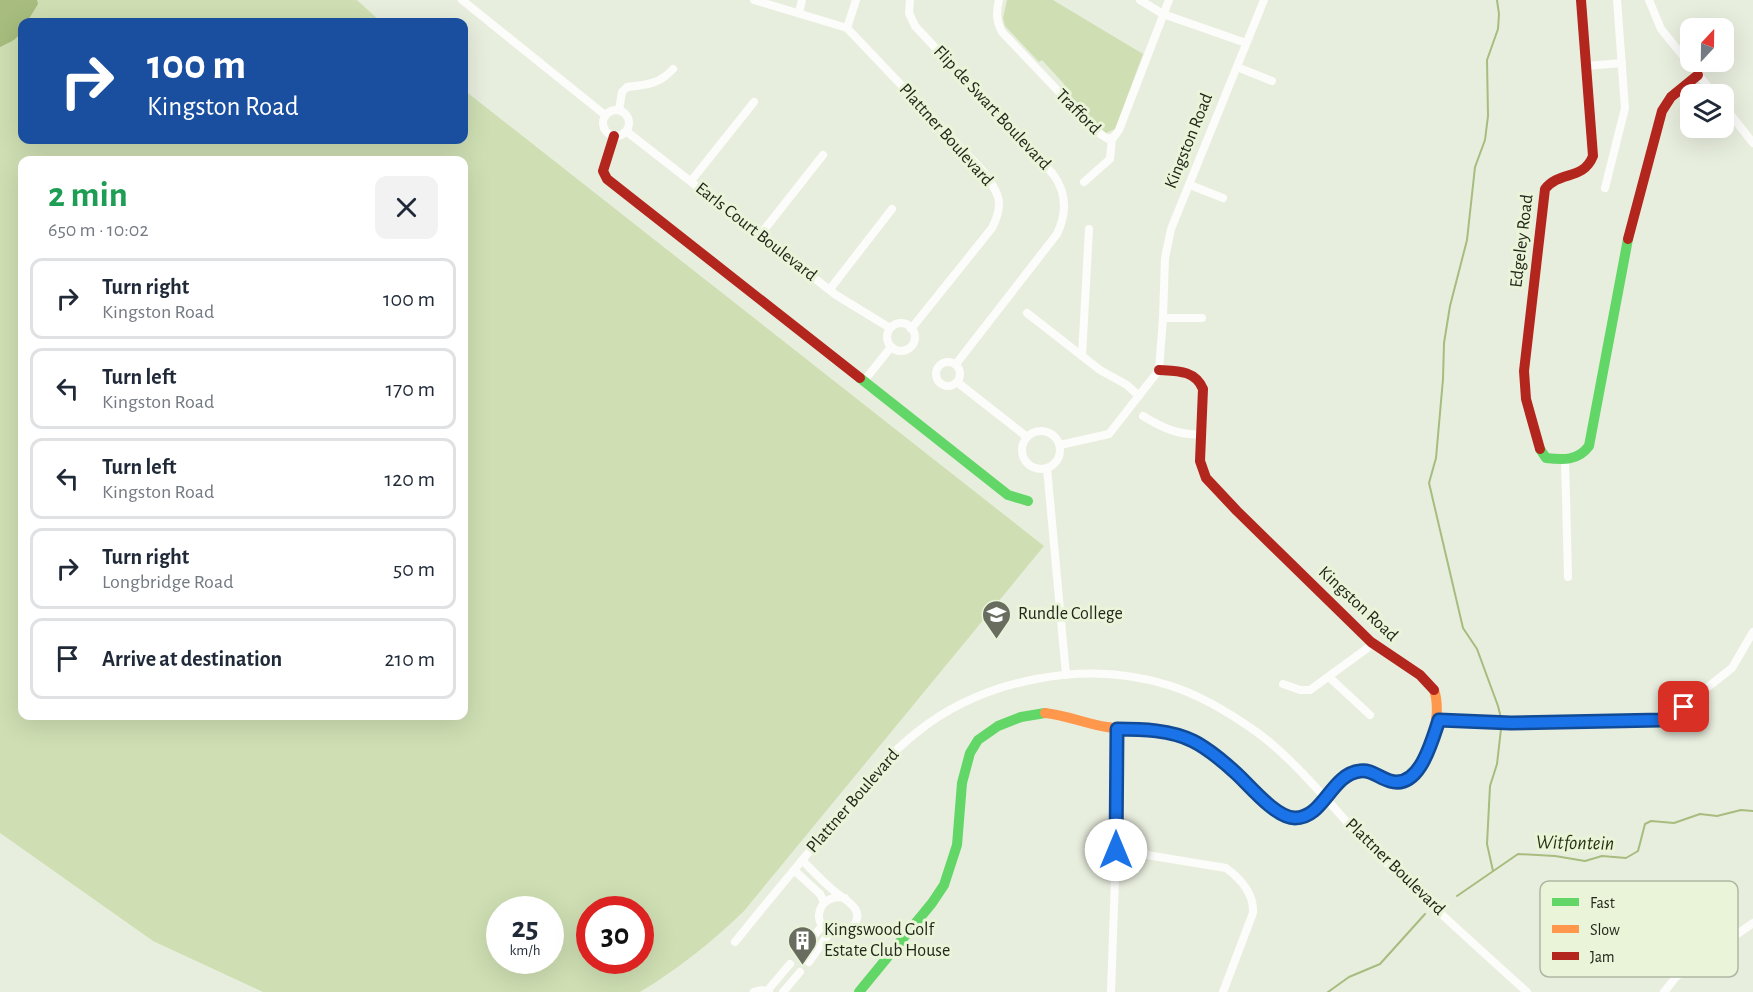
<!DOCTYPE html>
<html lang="en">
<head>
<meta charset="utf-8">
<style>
	:root { --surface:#fff; --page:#f2f2f3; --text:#1f2937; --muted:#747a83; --line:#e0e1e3 }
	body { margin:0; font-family:"Alegreya Sans",sans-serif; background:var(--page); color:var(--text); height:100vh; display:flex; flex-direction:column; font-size:22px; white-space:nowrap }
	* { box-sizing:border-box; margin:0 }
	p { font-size:20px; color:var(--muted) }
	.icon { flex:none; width:33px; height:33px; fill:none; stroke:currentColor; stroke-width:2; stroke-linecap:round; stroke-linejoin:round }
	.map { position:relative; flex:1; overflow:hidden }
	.drawer { position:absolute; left:18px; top:156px; width:450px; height:564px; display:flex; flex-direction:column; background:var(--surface); border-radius:12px; box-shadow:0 6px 24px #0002 }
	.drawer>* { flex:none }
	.guide { position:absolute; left:18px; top:18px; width:450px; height:126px; border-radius:12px; box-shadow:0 6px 24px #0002; background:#1a4fa0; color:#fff; overflow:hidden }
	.needle { width:39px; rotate:22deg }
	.tools { position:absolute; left:1680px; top:18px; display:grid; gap:12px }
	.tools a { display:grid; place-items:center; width:54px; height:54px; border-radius:12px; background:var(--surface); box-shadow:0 6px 24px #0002; font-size:30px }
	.speed { position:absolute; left:486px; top:896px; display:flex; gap:12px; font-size:30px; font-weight:700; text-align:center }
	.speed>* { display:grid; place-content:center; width:78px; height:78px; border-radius:50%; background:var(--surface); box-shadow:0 6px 24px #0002; line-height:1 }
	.speed small { font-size:15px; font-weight:400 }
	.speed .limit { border:9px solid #d22; background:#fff; color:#111 }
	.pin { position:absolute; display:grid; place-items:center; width:51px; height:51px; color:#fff; margin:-26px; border-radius:12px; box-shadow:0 3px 9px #0006 }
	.me { position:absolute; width:66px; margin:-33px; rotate:0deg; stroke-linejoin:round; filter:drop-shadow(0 0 4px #0008) }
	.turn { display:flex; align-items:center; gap:21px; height:126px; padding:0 30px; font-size:27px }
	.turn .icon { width:78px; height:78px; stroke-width:2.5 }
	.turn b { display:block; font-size:42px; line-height:51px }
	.round { display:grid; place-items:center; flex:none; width:63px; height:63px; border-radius:12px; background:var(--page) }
	.summary { display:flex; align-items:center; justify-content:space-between; height:102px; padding:0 30px }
	h1 { font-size:36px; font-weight:700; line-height:45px; color:#1e9e55 }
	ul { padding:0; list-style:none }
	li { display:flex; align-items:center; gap:18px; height:81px; margin:0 12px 9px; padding:0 18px; border:3px solid var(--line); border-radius:12px }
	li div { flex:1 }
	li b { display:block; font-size:22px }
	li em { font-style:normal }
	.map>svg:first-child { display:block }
	.green { fill:#cfdfb3; fill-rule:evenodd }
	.water { fill:#a7bc7e }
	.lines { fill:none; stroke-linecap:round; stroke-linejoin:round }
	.stream { stroke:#a7bc7e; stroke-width:2 }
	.street { stroke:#fcfcfa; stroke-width:8 }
	.fast { stroke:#63d668; stroke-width:10 }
	.slow { stroke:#ff974d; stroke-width:10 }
	.jam { stroke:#b3261e; stroke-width:10 }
	.route-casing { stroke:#114b97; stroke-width:15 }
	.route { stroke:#1a73e8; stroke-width:10 }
	.labels { text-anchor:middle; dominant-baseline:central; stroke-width:6; stroke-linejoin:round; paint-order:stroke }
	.street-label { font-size:18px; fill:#23271c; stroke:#e9f4d8 }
	.poi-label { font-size:18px; fill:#23271c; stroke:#e9f4d8; text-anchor:start }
	.water-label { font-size:20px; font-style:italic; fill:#283310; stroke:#e9f4d8 }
	.key { fill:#e9f4d8; stroke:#aeb6a0; stroke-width:1.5 }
	.key-label { font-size:16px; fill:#23271c }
</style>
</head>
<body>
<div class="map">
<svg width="1753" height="992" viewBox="0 0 1753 992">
	<rect width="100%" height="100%" fill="#e8eede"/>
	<g class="green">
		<path d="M0,0H357L381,22H22V140H464V90L1044,546L744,911C712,942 678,969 640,992H263L153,941L0,833ZM22,160H464V716H22ZM500,909H550V960H500ZM590,909H640V960H590Z"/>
		<path d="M1007,0H1053L1143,54L1115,129L1106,133L1061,87L1064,84L1042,60L1039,62L1005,26L1003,18Z"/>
	</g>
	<path class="water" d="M0,0H37L38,4L27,22H22C22,38 13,41 0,47Z"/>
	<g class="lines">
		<g class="stream">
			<path d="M1497,0L1499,14L1498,29L1487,60L1488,116L1485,140L1475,167L1467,240L1450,306L1444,343L1443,379L1436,458L1429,483L1463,628L1477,649L1498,706L1501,718"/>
			<path d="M1493,871L1487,844L1490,786L1497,764L1501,729"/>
			<path d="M1457,896L1518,854L1555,856L1585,861L1602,856L1626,858L1638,851L1645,824L1651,821L1674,823L1700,814L1717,816L1741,810L1753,811"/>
			<path d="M1328,992L1349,977L1380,964L1425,914"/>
		</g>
		<g class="street">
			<path d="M462,0L605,115"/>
			<path d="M754,0L847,28L983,171C999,194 1005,202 992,228L911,329"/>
			<path d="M910,0L909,13L915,26L1053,174C1067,193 1067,213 1057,234L956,364"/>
			<path d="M999,0C996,12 996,21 1002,32L1097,132L1108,139L1114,137L1119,130L1169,0"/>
			<path d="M1140,0L1163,14L1246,43"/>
			<path d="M1649,0L1661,29L1714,94"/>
			<path d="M799,13L802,0"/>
			<path d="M847,28L856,0"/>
			<path d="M1586,66L1622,63"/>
			<path d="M1237,67L1272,81"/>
			<path d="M1724,106L1753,143"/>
			<circle cx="616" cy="123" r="13"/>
			<path d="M619,110L622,92L627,87C646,85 660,84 673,69"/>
			<path d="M626,131L836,295L890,328"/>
			<path d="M691,181L754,102"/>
			<path d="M1084,182L1110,159L1112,138"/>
			<path d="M1190,185L1223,198"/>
			<path d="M1605,188L1625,108L1617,0"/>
			<path d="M760,235L823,155"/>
			<path d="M830,289L892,209"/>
			<path d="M1027,313L1100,370L1127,385L1139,396"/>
			<path d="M1163,318H1202"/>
			<circle cx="901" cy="337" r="14"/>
			<path d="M1082,356L1089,229"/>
			<circle cx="948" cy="374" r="12"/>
			<path d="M864,381L891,347"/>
			<path d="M957,382L1027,437"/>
			<path d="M1143,416C1161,427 1179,436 1201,434"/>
			<circle cx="1041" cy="450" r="19"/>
			<path d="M1060,445L1109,434L1159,370L1163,318L1165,258L1171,229L1264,0"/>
			<path d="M1565,459L1568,577"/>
			<path d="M1047,468L1066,675"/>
			<path d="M1329,677L1370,715"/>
			<path d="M1283,684L1300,690H1310L1373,644"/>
			<path d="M1439,720L1511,723L1661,720L1671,716L1732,668L1753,632"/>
			<path d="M1116,850L1226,868C1241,879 1254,894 1253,913L1223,992"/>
			<path d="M802,860C812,870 822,881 833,890C844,900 870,910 850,929C846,933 839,934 833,933C808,925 819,892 845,898"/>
			<path d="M794,870L820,894L824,902"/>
			<path d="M735,942C767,902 800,863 833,823C859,792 883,759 916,733C983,679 1085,659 1168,685C1201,695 1230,713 1258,733C1300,764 1338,815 1376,853C1425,900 1476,946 1527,992"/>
			<path d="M799,954L822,926"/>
			<path d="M809,962L830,932"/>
			<path d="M767,991L790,964"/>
			<path d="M754,992L762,990L769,992"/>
			<path d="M783,992L800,972"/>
			<path d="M1111,992L1116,850L1117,729"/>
			<path d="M1664,992L1676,977L1753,923"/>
		</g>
		<g class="fast">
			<path d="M860,378L1008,495L1028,501"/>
			<path d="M1540,449L1546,458C1563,460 1578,461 1589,446L1628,239"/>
			<path d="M859,992L932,903L944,885L957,845L962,783L970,753L978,740L998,726L1021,717L1045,713"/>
		</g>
		<path class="slow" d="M1045,713C1066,715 1086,724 1107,727C1117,729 1128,728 1138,729C1161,731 1184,736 1203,748C1230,763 1264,813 1292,817C1317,821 1330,785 1349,775C1368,764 1382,785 1401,781C1430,774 1443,714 1434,690"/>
		<g class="jam">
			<path d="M614,136L603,171L607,179L860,378"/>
			<path d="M1628,239L1662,111L1671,97L1698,75"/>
			<path d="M1159,370C1177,371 1195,370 1203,389L1200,461L1206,478L1237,511L1371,642L1420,675L1434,690"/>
			<path d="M1540,449L1526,399L1524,371L1545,189C1560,170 1583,181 1593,156L1581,0"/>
		</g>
	</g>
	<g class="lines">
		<defs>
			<path id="route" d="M1116,850L1117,729C1142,729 1171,730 1193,741C1209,749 1224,762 1237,774C1250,786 1276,818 1295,818C1324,818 1331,774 1360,771C1371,769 1379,778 1390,781C1420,790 1432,740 1439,720L1511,723L1661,720L1671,716L1684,707"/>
		</defs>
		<use href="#route" class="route-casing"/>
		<use href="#route" class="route"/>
	</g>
	<defs>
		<symbol id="school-pin" viewBox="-11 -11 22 30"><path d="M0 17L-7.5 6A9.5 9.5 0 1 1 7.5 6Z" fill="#686d60" stroke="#e9f4d8"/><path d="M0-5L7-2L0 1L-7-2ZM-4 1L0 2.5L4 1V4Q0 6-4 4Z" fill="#fff"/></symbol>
		<symbol id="building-pin" viewBox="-11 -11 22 30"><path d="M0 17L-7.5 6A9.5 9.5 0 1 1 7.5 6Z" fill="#686d60" stroke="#e9f4d8"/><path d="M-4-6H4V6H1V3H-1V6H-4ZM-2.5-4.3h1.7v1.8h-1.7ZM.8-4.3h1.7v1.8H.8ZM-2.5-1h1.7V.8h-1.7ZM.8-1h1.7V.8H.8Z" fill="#fff"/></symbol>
	</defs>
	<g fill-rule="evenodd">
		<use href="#school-pin" x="980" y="598" width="33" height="45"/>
		<use href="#building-pin" x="786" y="924" width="33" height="45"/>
	</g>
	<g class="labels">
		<g class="street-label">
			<text transform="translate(992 108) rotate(47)">Flip de Swart Boulevard</text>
			<text transform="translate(1078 112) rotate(45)">Trafford</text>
			<text transform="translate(946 135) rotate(48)">Plattner Boulevard</text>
			<text transform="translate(1189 141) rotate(-68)">Kingston Road</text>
			<text transform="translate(756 232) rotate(38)">Earls Court Boulevard</text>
			<text transform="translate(1522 241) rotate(-83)">Edgeley Road</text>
			<text transform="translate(1358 604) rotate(43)">Kingston Road</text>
			<text transform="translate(853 801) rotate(-49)">Plattner Boulevard</text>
			<text transform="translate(1395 867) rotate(44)">Plattner Boulevard</text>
		</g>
		<g class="poi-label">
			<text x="1018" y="614">Rundle College</text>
			<text x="824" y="930">Kingswood Golf<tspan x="824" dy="21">Estate Club House</tspan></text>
		</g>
		<g class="water-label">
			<text transform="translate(1575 843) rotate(1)">Witfontein</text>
		</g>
	</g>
	<rect x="1540" y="881" width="198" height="96" rx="9" class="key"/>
	<rect x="1552" y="898" width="27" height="8" fill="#63d668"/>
	<rect x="1552" y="925" width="27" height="8" fill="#ff974d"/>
	<rect x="1552" y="952" width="27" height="8" fill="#b3261e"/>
	<g class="key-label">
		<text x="1590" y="908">Fast</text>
		<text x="1590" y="935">Slow</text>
		<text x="1590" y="962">Jam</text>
	</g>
</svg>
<div class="tools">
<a><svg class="needle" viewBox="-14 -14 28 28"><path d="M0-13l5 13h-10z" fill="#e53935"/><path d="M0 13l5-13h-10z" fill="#747a83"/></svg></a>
<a><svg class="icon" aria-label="layers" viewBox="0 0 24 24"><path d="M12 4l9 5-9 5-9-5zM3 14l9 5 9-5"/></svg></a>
</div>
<div class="speed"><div>25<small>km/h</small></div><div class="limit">30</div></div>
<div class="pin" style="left:1684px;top:707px;background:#d93025"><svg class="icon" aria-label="arrive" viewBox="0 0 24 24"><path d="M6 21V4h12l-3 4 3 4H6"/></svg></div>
<svg class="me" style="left:1116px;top:850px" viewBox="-20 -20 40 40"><circle r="19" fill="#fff"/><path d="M0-13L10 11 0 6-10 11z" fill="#1a73e8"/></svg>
<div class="guide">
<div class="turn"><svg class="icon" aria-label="right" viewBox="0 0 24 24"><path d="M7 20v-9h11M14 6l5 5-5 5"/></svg><div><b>100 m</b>Kingston Road</div></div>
</div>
<section class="drawer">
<div class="summary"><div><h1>2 min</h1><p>650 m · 10:02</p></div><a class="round"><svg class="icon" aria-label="close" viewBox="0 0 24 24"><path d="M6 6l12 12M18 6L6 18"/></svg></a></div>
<ul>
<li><svg class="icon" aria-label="right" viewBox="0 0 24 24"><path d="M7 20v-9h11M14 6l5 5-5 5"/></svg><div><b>Turn right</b><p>Kingston Road</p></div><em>100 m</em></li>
<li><svg class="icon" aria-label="left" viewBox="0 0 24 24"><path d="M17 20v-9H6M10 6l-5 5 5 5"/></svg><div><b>Turn left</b><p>Kingston Road</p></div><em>170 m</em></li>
<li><svg class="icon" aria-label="left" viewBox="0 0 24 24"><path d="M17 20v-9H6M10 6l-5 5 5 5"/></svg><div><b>Turn left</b><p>Kingston Road</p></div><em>120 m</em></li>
<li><svg class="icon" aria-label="right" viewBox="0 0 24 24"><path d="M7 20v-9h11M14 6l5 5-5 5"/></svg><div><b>Turn right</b><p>Longbridge Road</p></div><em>50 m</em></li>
<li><svg class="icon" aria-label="arrive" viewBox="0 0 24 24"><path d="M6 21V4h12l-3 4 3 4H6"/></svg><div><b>Arrive at destination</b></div><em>210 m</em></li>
</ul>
</section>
</div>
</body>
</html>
